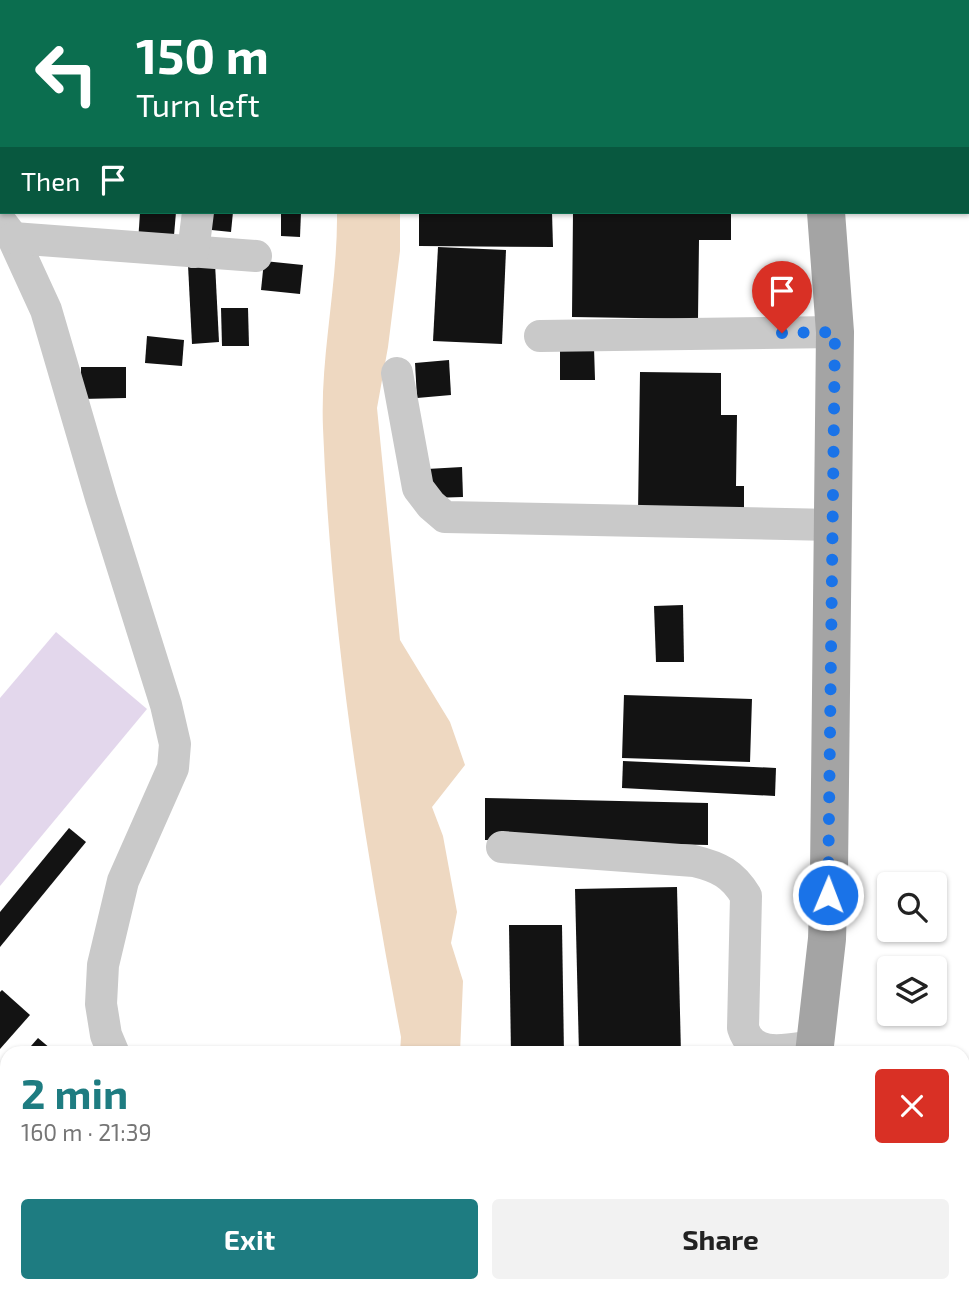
<!DOCTYPE html>
<html lang="en">
<head>
<meta charset="utf-8">
<style>
	:root { --surface:#fff; --page:#f2f2f2; --text:#222; --muted:#767676; --accent:#1e7c81 }
	body { margin:0; font-family:"Exo 2",sans-serif; background:var(--page); color:var(--text); height:100vh; display:flex; flex-direction:column; font-size:26px; white-space:nowrap }
	* { box-sizing:border-box; margin:0 }
	p { font-size:23px; color:var(--muted) }
	.icon { flex:none; width:38px; height:38px; fill:none; stroke:currentColor; stroke-width:2; stroke-linecap:round; stroke-linejoin:round }
	.map { position:relative; flex:1; overflow:hidden }
	.panel { position:absolute; left:0px; top:1046px; width:970px; height:247px; display:flex; flex-direction:column; background:var(--surface); border-radius:21px 21px 0 0; box-shadow:0 2px 5px #0004 }
	.panel>* { flex:none }
	.guide { position:absolute; left:0px; top:0px; width:970px; height:214px; box-shadow:0 2px 5px #0004; background:#0b6e4f; color:#fff; overflow:hidden }
	.buttons { position:absolute; left:877px; top:872px; display:grid; gap:14px }
	.buttons a { display:grid; place-items:center; width:70px; height:70px; border-radius:7px; background:var(--surface); box-shadow:0 2px 5px #0004; font-size:35px }
	.pin { position:absolute; display:grid; place-items:center; width:60px; height:60px; color:#fff; margin:-72px -30px; border-radius:50% 50% 50% 0; rotate:-45deg; box-shadow:0 0 7px #0007 }
	.pin .icon { rotate:45deg }
	.me { position:absolute; width:77px; margin:-38px; rotate:1deg; stroke-linejoin:round; filter:drop-shadow(0 0 5px #0008) }
	.turn { display:flex; align-items:center; gap:24px; height:147px; padding:0 21px; font-size:32px }
	.turn .icon { width:91px; height:91px; stroke-width:2.5 }
	.turn b { display:block; font-size:49px; line-height:60px }
	.then { display:flex; align-items:center; height:66px; padding:0 21px; background:#0003; gap:14px; font-size:26px }
	.round { display:grid; place-items:center; flex:none; width:74px; height:74px; border-radius:7px; background:var(--page) }
	.head { display:flex; align-items:center; justify-content:space-between; height:119px; padding:0 21px }
	h1 { font-size:42px; font-weight:700; line-height:52px; color:var(--accent) }
	.primary-button { display:flex; gap:14px; margin-top:auto; padding:14px 21px }
	.primary-button a { flex:1; height:80px; border-radius:7px; background:var(--accent); color:#fff; font-size:28px; font-weight:700; line-height:80px; text-align:center }
	.primary-button a+a { background:var(--page); color:var(--text) }
	.map>svg:first-child { display:block }
	.green { fill:#e3d7ec }
	.water { fill:#eed8c1 }
	.building { fill:#131313 }
	.lines { fill:none; stroke-linecap:round; stroke-linejoin:round }
	.minor { stroke:#c9c9c9; stroke-width:32 }
	.major { stroke:#a4a4a4; stroke-width:38 }
	.route { stroke:#1a73e8; stroke-width:12; stroke-dasharray:0 21.6 }
</style>
</head>
<body>
<div class="map">
<svg width="969" height="1292" viewBox="0 0 969 1292">
	<rect width="100%" height="100%" fill="#fff"/>
	<path class="green" d="M56,632L147,709L0,886V698Z"/>
	<g class="water">
		<path d="M337,212H400V251L388,347L377,408L400,640L450,722L465,765L432,807L443,836L457,912L451,943L463,981L460,1053H400L401,1037C363,836 331,633 323,428C320,356 338,284 337,212Z"/>
		<path d="M7,1250V1286H114L109,1292H0V1259Z"/>
	</g>
	<g class="building">
		<path d="M140,212H176L173,247L138,243Z"/>
		<path d="M204,212H233L231,232L202,229Z"/>
		<path d="M281,212H301L300,237L281,236Z"/>
		<path d="M419,212H552L553,247L419,246Z"/>
		<path d="M573,212H731V240H699L698,319L572,317Z"/>
		<path d="M438,247L506,250L502,344L433,341Z"/>
		<path d="M264,261L303,265L300,294L261,290Z"/>
		<path d="M215,263L219,342L192,344L188,265Z"/>
		<path d="M221,308H248L249,346H222Z"/>
		<path d="M147,336L184,340L182,366L145,363Z"/>
		<path d="M560,347H594L595,380H560Z"/>
		<path d="M449,360L451,395L417,398L415,363Z"/>
		<path d="M81,367H126V398L81,399Z"/>
		<path d="M640,372L721,373V415H737L736,486H744V516L638,514Z"/>
		<path d="M462,467L463,497L431,498L427,469Z"/>
		<path d="M683,605L684,662H656L654,606Z"/>
		<path d="M624,695L752,699L750,762L622,758Z"/>
		<path d="M623,761L776,768L775,796L622,788Z"/>
		<path d="M485,798L708,803V845L485,840Z"/>
		<path d="M69,828L86,842L0,947V912Z"/>
		<path d="M677,887L681,1054H579L575,889Z"/>
		<path d="M509,925H562L564,1054H511Z"/>
		<path d="M2,990L30,1015L0,1049V992Z"/>
		<path d="M38,1038L57,1054H24Z"/>
		<path d="M411,1286H446L448,1292H393Z"/>
	</g>
	<g class="lines">
		<g class="minor">
			<path d="M223,2L224,0"/>
			<path d="M0,221L13,238L46,310L101,498L166,705L175,744L173,768L123,881L103,965L101,1004L106,1035L114,1054"/>
			<path d="M13,238L256,256"/>
			<path d="M193,252L198,212"/>
			<path d="M540,336L835,332"/>
			<path d="M397,373L418,488L431,505L445,517L833,525"/>
			<path d="M502,847L694,861C719,867 733,874 746,896L743,1028C753,1060 789,1049 814,1046"/>
			<path d="M280,1286V1292"/>
			<path d="M748,1292L750,1286"/>
		</g>
		<g class="major">
			<path d="M823,2V0"/>
			<path d="M814,1054L827,939L829,873L835,332L826,212"/>
			<path d="M821,1286L822,1292"/>
			<path d="M857,1286V1292"/>
		</g>
	</g>
	<g class="lines">
		<path class="route" d="M782,333L835,332L828,895"/>
	</g>
</svg>
<div class="buttons">
<a><svg class="icon" aria-label="search" viewBox="0 0 24 24"><circle cx="10" cy="10" r="6"/><path d="M15 15l6 6"/></svg></a>
<a><svg class="icon" aria-label="layers" viewBox="0 0 24 24"><path d="M12 4l9 5-9 5-9-5zM3 14l9 5 9-5"/></svg></a>
</div>
<div class="pin" style="left:782px;top:333px;background:#d93025"><svg class="icon" aria-label="arrive" viewBox="0 0 24 24"><path d="M6 21V4h12l-3 4 3 4H6"/></svg></div>
<svg class="me" style="left:828px;top:895px" viewBox="-20 -20 40 40"><circle r="17" fill="#1a73e8" stroke="#fff" stroke-width="3"/><path d="M0-11L8 9 0 5-8 9z" fill="#fff"/></svg>
<div class="guide">
<div class="turn"><svg class="icon" aria-label="left" viewBox="0 0 24 24"><path d="M17 20v-9H6M10 6l-5 5 5 5"/></svg><div><b>150 m</b>Turn left</div></div>
<div class="then">Then<svg class="icon" aria-label="arrive" viewBox="0 0 24 24"><path d="M6 21V4h12l-3 4 3 4H6"/></svg></div>
</div>
<section class="panel">
<div class="head"><div><h1>2 min</h1><p>160 m · 21:39</p></div><a class="round" style="background:#d93025;color:#fff"><svg class="icon" aria-label="close" viewBox="0 0 24 24"><path d="M6 6l12 12M18 6L6 18"/></svg></a></div>
<div class="primary-button"><a>Exit</a><a>Share</a></div>
</section>
</div>
</body>
</html>
